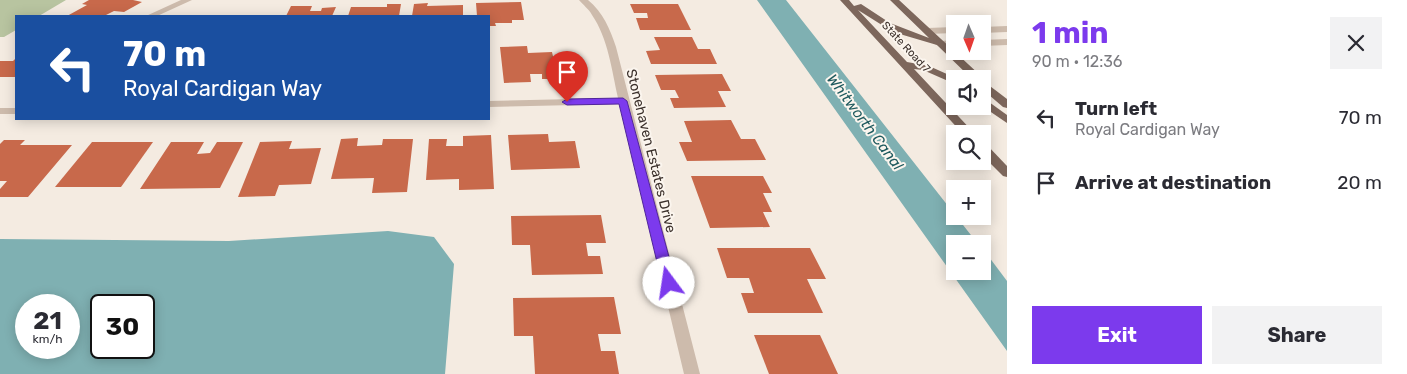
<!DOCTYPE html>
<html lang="en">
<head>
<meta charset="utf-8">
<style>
	:root { --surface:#fff; --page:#f2f2f3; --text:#2b2b33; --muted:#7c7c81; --accent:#7c3aed }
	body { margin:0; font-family:Rubik,sans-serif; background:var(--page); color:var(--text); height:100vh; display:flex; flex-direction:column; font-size:19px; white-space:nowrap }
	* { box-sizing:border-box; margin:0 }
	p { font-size:16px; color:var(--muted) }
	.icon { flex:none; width:28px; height:28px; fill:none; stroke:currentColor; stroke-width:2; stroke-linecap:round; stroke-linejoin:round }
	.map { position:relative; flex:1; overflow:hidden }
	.panel { display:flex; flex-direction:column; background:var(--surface); width:400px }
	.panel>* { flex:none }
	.hud { position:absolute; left:15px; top:15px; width:475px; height:105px; border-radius:0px; box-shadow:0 2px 12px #0003; background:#1a4fa0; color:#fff; overflow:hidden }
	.needle { width:32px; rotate:178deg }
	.controls { position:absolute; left:946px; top:15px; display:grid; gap:10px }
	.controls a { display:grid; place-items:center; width:45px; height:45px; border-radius:0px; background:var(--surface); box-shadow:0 2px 12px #0003; font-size:25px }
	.speed { position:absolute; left:15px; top:294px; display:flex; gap:10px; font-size:25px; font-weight:700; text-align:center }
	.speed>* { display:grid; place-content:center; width:65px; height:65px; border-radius:50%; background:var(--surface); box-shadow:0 2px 12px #0003; line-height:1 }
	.speed small { font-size:12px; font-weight:400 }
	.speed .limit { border:2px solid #111; border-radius:8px; background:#fff; color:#111 }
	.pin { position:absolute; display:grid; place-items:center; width:42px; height:42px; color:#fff; margin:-51px -21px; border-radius:50% 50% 50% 0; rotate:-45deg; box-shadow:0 0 5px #0007 }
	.pin .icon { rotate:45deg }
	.me { position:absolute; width:55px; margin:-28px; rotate:346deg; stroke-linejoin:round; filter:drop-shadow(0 0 4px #0008) }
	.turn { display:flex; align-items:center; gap:18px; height:105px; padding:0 25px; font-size:22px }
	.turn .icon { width:65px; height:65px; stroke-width:2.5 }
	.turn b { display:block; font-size:35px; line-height:42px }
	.round { display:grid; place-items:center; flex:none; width:52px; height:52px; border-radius:0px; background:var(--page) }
	.head { display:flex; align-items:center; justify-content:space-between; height:85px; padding:0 25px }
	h1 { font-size:30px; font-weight:700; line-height:38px; color:var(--accent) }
	.primary-button { display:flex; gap:10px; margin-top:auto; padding:10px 25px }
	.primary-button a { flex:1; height:58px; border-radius:0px; background:var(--accent); color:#fff; font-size:20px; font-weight:700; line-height:58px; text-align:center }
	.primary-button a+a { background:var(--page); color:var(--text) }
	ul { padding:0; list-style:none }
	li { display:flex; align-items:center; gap:15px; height:65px; padding:0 25px }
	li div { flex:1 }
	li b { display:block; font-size:19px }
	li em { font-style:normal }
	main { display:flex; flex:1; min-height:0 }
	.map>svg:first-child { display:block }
	.green { fill:#b8c4a0 }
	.water { fill:#7fb0b2; fill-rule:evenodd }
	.building { fill:#c8694b }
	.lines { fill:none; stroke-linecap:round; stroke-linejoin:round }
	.minor { fill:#cdbbac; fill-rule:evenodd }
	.major { fill:#7d675c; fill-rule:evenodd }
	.route { fill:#7c3aed; stroke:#51269a }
	.labels { text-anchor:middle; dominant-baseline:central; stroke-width:4; stroke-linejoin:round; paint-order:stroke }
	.far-street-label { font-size:11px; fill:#3b302b; stroke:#fbf5ee }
	.street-label { font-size:14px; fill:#3b302b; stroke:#fbf5ee }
	.water-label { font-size:15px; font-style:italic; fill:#1f5a5e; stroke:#fbf5ee }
</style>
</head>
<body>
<main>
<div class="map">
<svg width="1007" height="374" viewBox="0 0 1007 374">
	<rect width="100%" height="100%" fill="#f4ebe1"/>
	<path class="green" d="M0,0H66L39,16H16V30L4,37H0Z"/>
	<g class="water">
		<path d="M757,0H786L978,244H955V271H982L983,249L1007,281V351Z"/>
		<path d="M388,231L434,237L454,264L445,374H0V239L229,241ZM26,305H69V348H26ZM101,305H144V348H101Z"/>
	</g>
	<g class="building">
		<path d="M89,0H133L142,2L124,12L114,11L104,16H67L87,5L82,4Z"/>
		<path d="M521,2L524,20H512V23H495L496,26H489V16H477L476,3Z"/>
		<path d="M428,3L427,6L463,5V16H412L414,4Z"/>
		<path d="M387,4H401L399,16H348L351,7H387Z"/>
		<path d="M630,4H678L691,30H640L636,18H648L647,13H634Z"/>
		<path d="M291,6H312L310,11H321L322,8L336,7L332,16H286Z"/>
		<path d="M654,37H692L698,49H710L717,64H651L646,51L660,50Z"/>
		<path d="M527,46L528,53L552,52L558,79H542V74H530L531,82L504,83L500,47Z"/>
		<path d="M16,58V77H0V61H13Z"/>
		<path d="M722,74L731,91H718L726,107L674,108L670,98H679L675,90H661L655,75Z"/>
		<path d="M731,120L741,139H755L766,160L687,161L679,142H692L684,121Z"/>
		<path d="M548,134L549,142L575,141L580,168L511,170L508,135Z"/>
		<path d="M491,135L494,189L459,190V179L426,180L429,139H447L446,146H463V136Z"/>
		<path d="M358,138L357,146L382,145L383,139H413L407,192L372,193L374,178L331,179L341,139Z"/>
		<path d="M4,140H25L20,145H72L28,197H0V189L7,181H0V144Z"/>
		<path d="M292,141L289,149L321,148L311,184L279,185L275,196L238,197L260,142Z"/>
		<path d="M92,142H153L121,187H55Z"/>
		<path d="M171,142H204L197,154L210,153L217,142H243L220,188L140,189Z"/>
		<path d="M691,176H763L772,193H763L772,212H763L770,227L710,228Z"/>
		<path d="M601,215L606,243H586L588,256H600L603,274L532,275L530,245H512L511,216Z"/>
		<path d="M717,248H810L826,279H807L823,313H748L741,293H754L749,278H727Z"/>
		<path d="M614,297L621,334H598L601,351H615L619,374H535L533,336H514L513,298Z"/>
		<path d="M754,335H820L838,374H769Z"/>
	</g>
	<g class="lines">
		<g class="minor">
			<path d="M181,0H192L157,16H146Z"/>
			<path d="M579,0H588C603,12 610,29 616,47L700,374H684L620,104L489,107V101L618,98C612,71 608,38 592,15C589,9 583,5 579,0Z"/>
			<path d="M1007,26V32L982,33V27Z"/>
			<path d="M955,27V33L927,34L923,31L927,28Z"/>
			<path d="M1007,39V45L982,46V40Z"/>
			<path d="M955,40V46L940,47L935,44L940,41Z"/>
			<rect x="0" y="108" width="16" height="6"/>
		</g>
		<g class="major">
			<path d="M840,0H849L854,6L861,4L890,23L929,38L890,0H899L982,77L983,79L982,80L972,79L937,45L893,32L858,10L907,62L929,66L958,79H955V84L923,70L914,69L975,134H963Z"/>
			<path d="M982,80L1007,99V108L1003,107L982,89Z"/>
			<path d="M982,97L1007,115V123L982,106Z"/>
			<path d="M982,143L986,144L1007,166V177L1003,176L982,155Z"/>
		</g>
	</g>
	<path class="route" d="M623,98L627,101L676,283L674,287L669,289L664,287L662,283L619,104L567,105L562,102L567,99Z"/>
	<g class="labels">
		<g class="far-street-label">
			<text transform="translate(906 47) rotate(47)">State Road 7</text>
		</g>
		<g class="street-label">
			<text transform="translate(651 151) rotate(76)">Stonehaven Estates Drive</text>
		</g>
		<g class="water-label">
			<text transform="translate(865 122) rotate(53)">Whitworth Canal</text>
		</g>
	</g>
</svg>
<div class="controls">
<a><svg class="needle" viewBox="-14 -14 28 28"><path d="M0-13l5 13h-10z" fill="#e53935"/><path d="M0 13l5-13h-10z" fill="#7c7c81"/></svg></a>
<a><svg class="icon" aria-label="sound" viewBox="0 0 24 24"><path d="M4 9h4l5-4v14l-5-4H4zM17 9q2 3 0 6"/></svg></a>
<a><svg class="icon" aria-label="search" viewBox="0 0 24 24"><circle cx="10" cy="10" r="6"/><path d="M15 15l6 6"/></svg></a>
<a>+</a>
<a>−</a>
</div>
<div class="speed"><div>21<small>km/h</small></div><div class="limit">30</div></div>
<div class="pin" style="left:567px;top:102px;background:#d93025"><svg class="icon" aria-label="arrive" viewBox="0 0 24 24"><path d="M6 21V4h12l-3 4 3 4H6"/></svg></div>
<svg class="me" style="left:669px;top:283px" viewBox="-20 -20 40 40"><circle r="19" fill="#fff"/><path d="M0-13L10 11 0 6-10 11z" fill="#7c3aed"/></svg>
<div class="hud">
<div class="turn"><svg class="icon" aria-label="left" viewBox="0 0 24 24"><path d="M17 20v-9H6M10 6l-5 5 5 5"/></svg><div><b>70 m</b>Royal Cardigan Way</div></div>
</div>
</div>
<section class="panel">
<div class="head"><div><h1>1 min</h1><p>90 m · 12:36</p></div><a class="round"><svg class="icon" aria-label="close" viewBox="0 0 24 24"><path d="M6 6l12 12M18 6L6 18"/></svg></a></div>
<ul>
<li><svg class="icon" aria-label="left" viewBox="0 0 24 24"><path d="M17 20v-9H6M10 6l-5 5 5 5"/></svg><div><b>Turn left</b><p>Royal Cardigan Way</p></div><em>70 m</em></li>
<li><svg class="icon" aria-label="arrive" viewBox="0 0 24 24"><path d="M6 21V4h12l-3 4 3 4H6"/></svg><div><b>Arrive at destination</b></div><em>20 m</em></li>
</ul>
<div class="primary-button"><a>Exit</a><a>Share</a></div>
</section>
</main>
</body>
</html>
